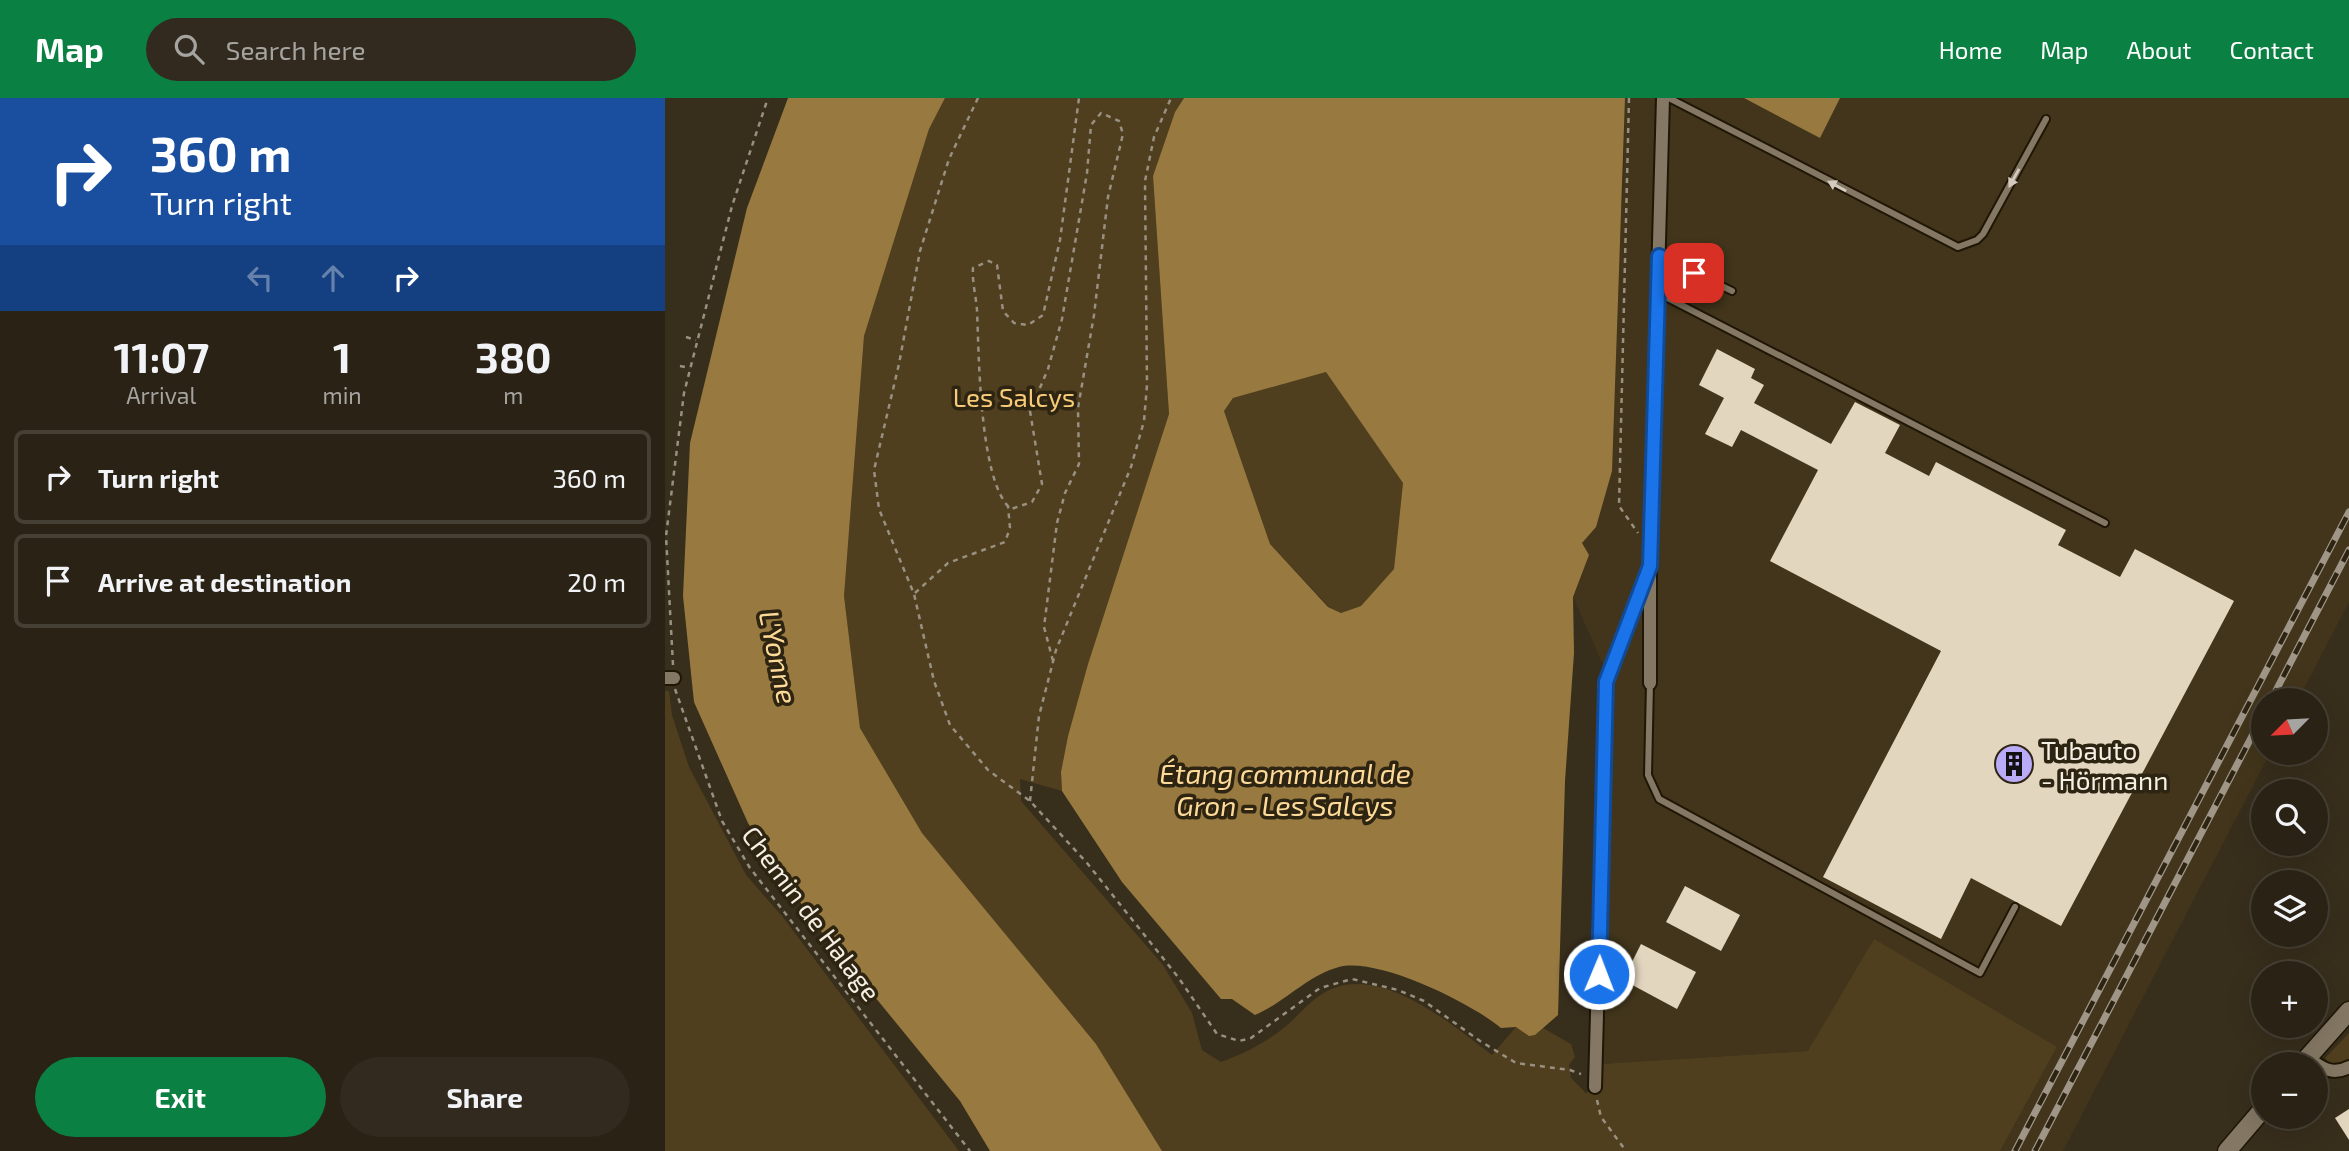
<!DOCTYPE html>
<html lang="en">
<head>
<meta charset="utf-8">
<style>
	:root { --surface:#2a2215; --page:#322a1e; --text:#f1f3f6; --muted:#a5a4a0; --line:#463f34; --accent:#0b8043 }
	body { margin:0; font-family:"Exo 2",sans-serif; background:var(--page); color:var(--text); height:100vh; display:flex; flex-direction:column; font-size:26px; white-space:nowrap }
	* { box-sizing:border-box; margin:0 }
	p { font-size:23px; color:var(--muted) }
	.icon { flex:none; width:38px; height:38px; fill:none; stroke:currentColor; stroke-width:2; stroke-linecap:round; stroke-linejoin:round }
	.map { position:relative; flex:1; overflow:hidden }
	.details { display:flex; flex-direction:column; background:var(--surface); width:665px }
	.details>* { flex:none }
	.banner { background:#1a4fa0; color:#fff; overflow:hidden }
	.needle { width:46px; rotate:246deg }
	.tools { position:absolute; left:1586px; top:590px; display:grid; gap:14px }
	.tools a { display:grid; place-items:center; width:77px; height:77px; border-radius:50%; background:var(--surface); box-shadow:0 7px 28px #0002,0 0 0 2px var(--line); font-size:35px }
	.pin { position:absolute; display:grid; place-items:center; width:60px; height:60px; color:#fff; margin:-30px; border-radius:14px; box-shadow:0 4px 10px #0006 }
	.me { position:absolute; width:77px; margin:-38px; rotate:1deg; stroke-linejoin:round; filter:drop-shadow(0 0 5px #0008) }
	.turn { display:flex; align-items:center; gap:24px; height:147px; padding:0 35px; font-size:32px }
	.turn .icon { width:91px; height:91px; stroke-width:2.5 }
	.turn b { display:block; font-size:49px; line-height:60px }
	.lanes { display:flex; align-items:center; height:66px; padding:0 35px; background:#0003; justify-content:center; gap:35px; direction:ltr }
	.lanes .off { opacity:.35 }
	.eta { display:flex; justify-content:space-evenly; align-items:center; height:119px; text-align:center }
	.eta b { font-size:42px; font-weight:700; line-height:49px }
	.action { display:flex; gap:14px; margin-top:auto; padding:14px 35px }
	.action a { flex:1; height:80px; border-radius:42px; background:var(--accent); color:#fff; font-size:28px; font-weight:700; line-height:80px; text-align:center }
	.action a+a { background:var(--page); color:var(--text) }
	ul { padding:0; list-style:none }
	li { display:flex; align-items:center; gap:21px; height:94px; margin:0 14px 10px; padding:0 21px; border:4px solid var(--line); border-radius:10px }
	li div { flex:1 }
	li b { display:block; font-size:26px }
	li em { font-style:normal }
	header { display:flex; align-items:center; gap:42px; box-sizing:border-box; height:98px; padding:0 35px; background:var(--accent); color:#fff }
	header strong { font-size:33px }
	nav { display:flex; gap:38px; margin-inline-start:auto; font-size:24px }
	.search { width:490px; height:63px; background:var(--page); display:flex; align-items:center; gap:18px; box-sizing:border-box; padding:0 24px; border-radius:38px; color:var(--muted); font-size:26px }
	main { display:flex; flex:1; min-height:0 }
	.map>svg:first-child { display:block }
	.built { fill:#42351b }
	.green { fill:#503f1e }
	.water { fill:#987a41; fill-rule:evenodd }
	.building { fill:#e3d6bf }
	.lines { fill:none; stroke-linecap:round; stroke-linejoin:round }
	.lane-casing { stroke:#1f1605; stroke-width:10 }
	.street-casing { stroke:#1f1605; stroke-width:16 }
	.secondary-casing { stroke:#1f1605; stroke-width:21 }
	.path { stroke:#989081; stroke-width:2.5; stroke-dasharray:5 5; stroke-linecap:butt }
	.lane { stroke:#847864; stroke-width:6 }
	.street { stroke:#847864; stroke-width:12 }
	.secondary { stroke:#847864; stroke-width:18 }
	.rail-casing { stroke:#9f9688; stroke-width:7 }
	.rail { stroke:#2e2412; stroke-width:4.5; stroke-dasharray:13; stroke-linecap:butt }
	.oneway { fill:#d4cbbe }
	.route-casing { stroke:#114b97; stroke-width:18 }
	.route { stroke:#1a73e8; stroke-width:12 }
	.labels { text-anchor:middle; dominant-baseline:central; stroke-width:7; stroke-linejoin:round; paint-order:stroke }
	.park-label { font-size:26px; fill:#f6ca77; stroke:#2e2412 }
	.poi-label { font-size:26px; fill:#f6efe4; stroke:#2e2412; text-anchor:start }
	.street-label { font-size:26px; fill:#f6efe4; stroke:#2e2412 }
	.water-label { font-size:28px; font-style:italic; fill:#feda99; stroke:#2e2412 }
</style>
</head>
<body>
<header>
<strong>Map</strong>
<div class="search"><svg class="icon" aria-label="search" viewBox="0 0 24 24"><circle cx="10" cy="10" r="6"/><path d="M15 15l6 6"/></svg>Search here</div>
<nav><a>Home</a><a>Map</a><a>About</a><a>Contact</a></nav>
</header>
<main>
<section class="details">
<div class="banner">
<div class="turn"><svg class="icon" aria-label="right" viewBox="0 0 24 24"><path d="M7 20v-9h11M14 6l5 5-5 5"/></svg><div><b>360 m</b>Turn right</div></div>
<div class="lanes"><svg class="icon off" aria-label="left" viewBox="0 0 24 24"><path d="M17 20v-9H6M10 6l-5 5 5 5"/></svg><svg class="icon off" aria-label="ahead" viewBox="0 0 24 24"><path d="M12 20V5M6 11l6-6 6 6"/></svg><svg class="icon" aria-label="right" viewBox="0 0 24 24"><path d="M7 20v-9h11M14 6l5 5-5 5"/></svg></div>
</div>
<div class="eta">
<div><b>11:07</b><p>Arrival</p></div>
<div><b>1</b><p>min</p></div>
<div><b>380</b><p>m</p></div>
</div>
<ul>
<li><svg class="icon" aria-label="right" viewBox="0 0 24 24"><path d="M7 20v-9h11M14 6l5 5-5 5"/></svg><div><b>Turn right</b></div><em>360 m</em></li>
<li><svg class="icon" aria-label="arrive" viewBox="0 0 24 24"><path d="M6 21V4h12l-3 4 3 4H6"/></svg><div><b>Arrive at destination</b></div><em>20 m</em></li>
</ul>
<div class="action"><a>Exit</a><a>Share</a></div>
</section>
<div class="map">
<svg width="1684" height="1053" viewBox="0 0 1684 1053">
	<rect width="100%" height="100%" fill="#382e1c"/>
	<path class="built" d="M960,0H1684V504L1633,602H1598V654L1605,655L1398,1053H1335L1392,949L1143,953L936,966L946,585L908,499L924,457L917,445L958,96Z"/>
	<g class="green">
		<path d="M280,0H519L510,14L488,78L504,316L423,566L403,638L396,674L397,693L355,681L356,703L498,867L527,915L537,952L556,964C579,956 602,944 621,928C633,918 644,904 657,896C711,861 786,926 827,957L851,929L870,937L878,930L906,946L910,959L904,967L906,980L921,995L927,993L936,966L1143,953L1209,841L1392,949L1335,1053H497L431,946L257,735L195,630L179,498L199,238L264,31Z"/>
		<path d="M661,274L738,385L729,471L696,508L676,515L664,509L605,446L559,313L568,300Z"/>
		<path d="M0,593H4L7,617L24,669L81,777L117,818L294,1053H0Z"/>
		<path d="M1684,935V966L1671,973L1660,960Z"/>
	</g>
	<g class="water">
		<path d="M123,0H280L264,31L199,238L179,498L195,630L257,735L431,946L497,1053H325L295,1003L147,822L83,725L29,604L18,498L25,345L82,110Z"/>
		<path d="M519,0H960L947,373L931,429L917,445L924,457L908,499L909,555L900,683L893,917L870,937L864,938L851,929L836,930C806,905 713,859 674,869C643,877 619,905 590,917L567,901H556L457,784L397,693L396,674L403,638L423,566L504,316L488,78L510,14ZM661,274L738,385L729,471L696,508L676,515L663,509L605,446L559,313L568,300Z"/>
		<path d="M1079,0H1175L1155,40Z"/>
	</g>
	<g class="building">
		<path d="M1052,251L1090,271L1086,280L1099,287L1089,305L1166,346L1190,304L1235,327L1220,355L1264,378L1271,364L1401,432L1393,447L1455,479L1470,451L1569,503L1396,828L1306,780L1276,841L1158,779L1276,553L1105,463L1153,372L1076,332L1067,349L1040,336L1059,300L1034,287Z"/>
		<path d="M1020,788L1075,817L1056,853L1001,824Z"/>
		<path d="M976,846L1031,874L1012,911L958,882Z"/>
		<path d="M1684,1011V1042L1670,1020Z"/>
	</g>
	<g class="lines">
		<defs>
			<g id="lane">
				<path d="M1004,0L1293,149L1312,142L1318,136L1381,21"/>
				<path d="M994,158L1067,193"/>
				<path d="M993,195L1440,425"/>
				<path d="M985,585L983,677L994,701L1315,875L1350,809"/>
			</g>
			<g id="street">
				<path d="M985,475V585"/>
				<path d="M0,580H9"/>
				<path d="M1643,960C1657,970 1667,978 1684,969"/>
				<path d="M930,989L941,584L985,468L998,0"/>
			</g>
			<g id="secondary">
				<path d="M1637,966L1684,913"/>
				<path d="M1562,1053L1598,1011"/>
			</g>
		</defs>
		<use href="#lane" class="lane-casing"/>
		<use href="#street" class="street-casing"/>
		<use href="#secondary" class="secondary-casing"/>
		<g class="path">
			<path d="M313,0L284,61L255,153L234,266L209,372L214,411L249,496L269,583L285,627L323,672L365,703L422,765L513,879L552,936L574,943L586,940L655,890L687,881L733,892L759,903L815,943L851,965L905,972L916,976"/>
			<path d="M964,0L954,408L973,435"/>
			<path d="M21,239L31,242"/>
			<path d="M15,268L25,270"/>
			<path d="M250,495L283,465L340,444L345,430L343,408"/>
			<path d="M388,563L379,529L392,425L400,395L414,366L413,310L429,217L443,99L458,36L454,23L436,15L426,27L422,75L397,221L383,271L365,313L377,386L367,404L346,411C314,385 314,255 312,212C311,198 307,184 308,170L324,163L332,167L338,213L349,225L363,227L378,217L395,142L414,0"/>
			<path d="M8,567L1,438L19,295L67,108L103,0"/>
			<path d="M10,591L57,723L85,770L305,1053"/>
			<path d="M365,703L374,618L391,552L466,369L479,323L482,287L480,83L489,39L506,0"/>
			<path d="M932,1002L936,1019L961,1053"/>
		</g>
		<use href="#lane" class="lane"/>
		<use href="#street" class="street"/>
		<use href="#secondary" class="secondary"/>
		<defs>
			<g id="rail">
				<path d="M1606,602L1684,452"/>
				<path d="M1350,1053L1684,414"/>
				<path d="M1370,1053L1598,617"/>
			</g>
		</defs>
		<use href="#rail" class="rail-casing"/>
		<use href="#rail" class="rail"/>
	</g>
	<defs><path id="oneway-solid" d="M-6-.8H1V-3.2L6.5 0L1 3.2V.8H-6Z" transform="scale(1.75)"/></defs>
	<g class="oneway">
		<use href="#oneway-solid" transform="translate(1349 80) rotate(119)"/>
		<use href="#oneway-solid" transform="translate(1172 88) rotate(-152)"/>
	</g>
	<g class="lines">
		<defs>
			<path id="route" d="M934,876L941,584L985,468L994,158L1029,175"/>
		</defs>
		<use href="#route" class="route-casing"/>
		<use href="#route" class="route"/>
	</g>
	<defs>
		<symbol id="building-disc" viewBox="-11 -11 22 22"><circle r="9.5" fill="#b9abf7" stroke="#2e2412"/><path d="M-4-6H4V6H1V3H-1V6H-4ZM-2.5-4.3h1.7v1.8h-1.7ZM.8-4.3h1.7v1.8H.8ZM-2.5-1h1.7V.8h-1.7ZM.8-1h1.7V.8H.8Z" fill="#111"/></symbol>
	</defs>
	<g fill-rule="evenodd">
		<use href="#building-disc" x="1327" y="644" width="44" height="44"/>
	</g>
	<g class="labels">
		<g class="park-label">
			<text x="349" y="298">Les Salcys</text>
		</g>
		<g class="poi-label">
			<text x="1376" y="651">Tubauto<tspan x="1376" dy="30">- Hörmann</tspan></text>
		</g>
		<g class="street-label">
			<text transform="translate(147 815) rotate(53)">Chemin de Halage</text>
		</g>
		<g class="water-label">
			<text transform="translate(114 559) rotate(78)">L'Yonne</text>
			<text x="620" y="675">Étang communal de<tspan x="620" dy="32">Gron - Les Salcys</tspan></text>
		</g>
	</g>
</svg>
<div class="tools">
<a><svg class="needle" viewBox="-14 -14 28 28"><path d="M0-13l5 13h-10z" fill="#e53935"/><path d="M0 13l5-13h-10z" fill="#a5a4a0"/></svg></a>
<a><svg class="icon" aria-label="search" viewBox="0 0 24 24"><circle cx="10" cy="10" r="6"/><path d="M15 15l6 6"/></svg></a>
<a><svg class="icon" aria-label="layers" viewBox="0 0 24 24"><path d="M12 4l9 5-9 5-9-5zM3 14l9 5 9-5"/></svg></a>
<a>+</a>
<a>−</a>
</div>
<div class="pin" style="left:1029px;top:175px;background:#d93025"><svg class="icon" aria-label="arrive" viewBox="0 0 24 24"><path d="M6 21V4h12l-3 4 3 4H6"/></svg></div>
<svg class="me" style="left:934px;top:876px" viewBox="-20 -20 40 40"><circle r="17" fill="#1a73e8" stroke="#fff" stroke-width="3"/><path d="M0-11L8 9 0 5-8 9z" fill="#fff"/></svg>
</div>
</main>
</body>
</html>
